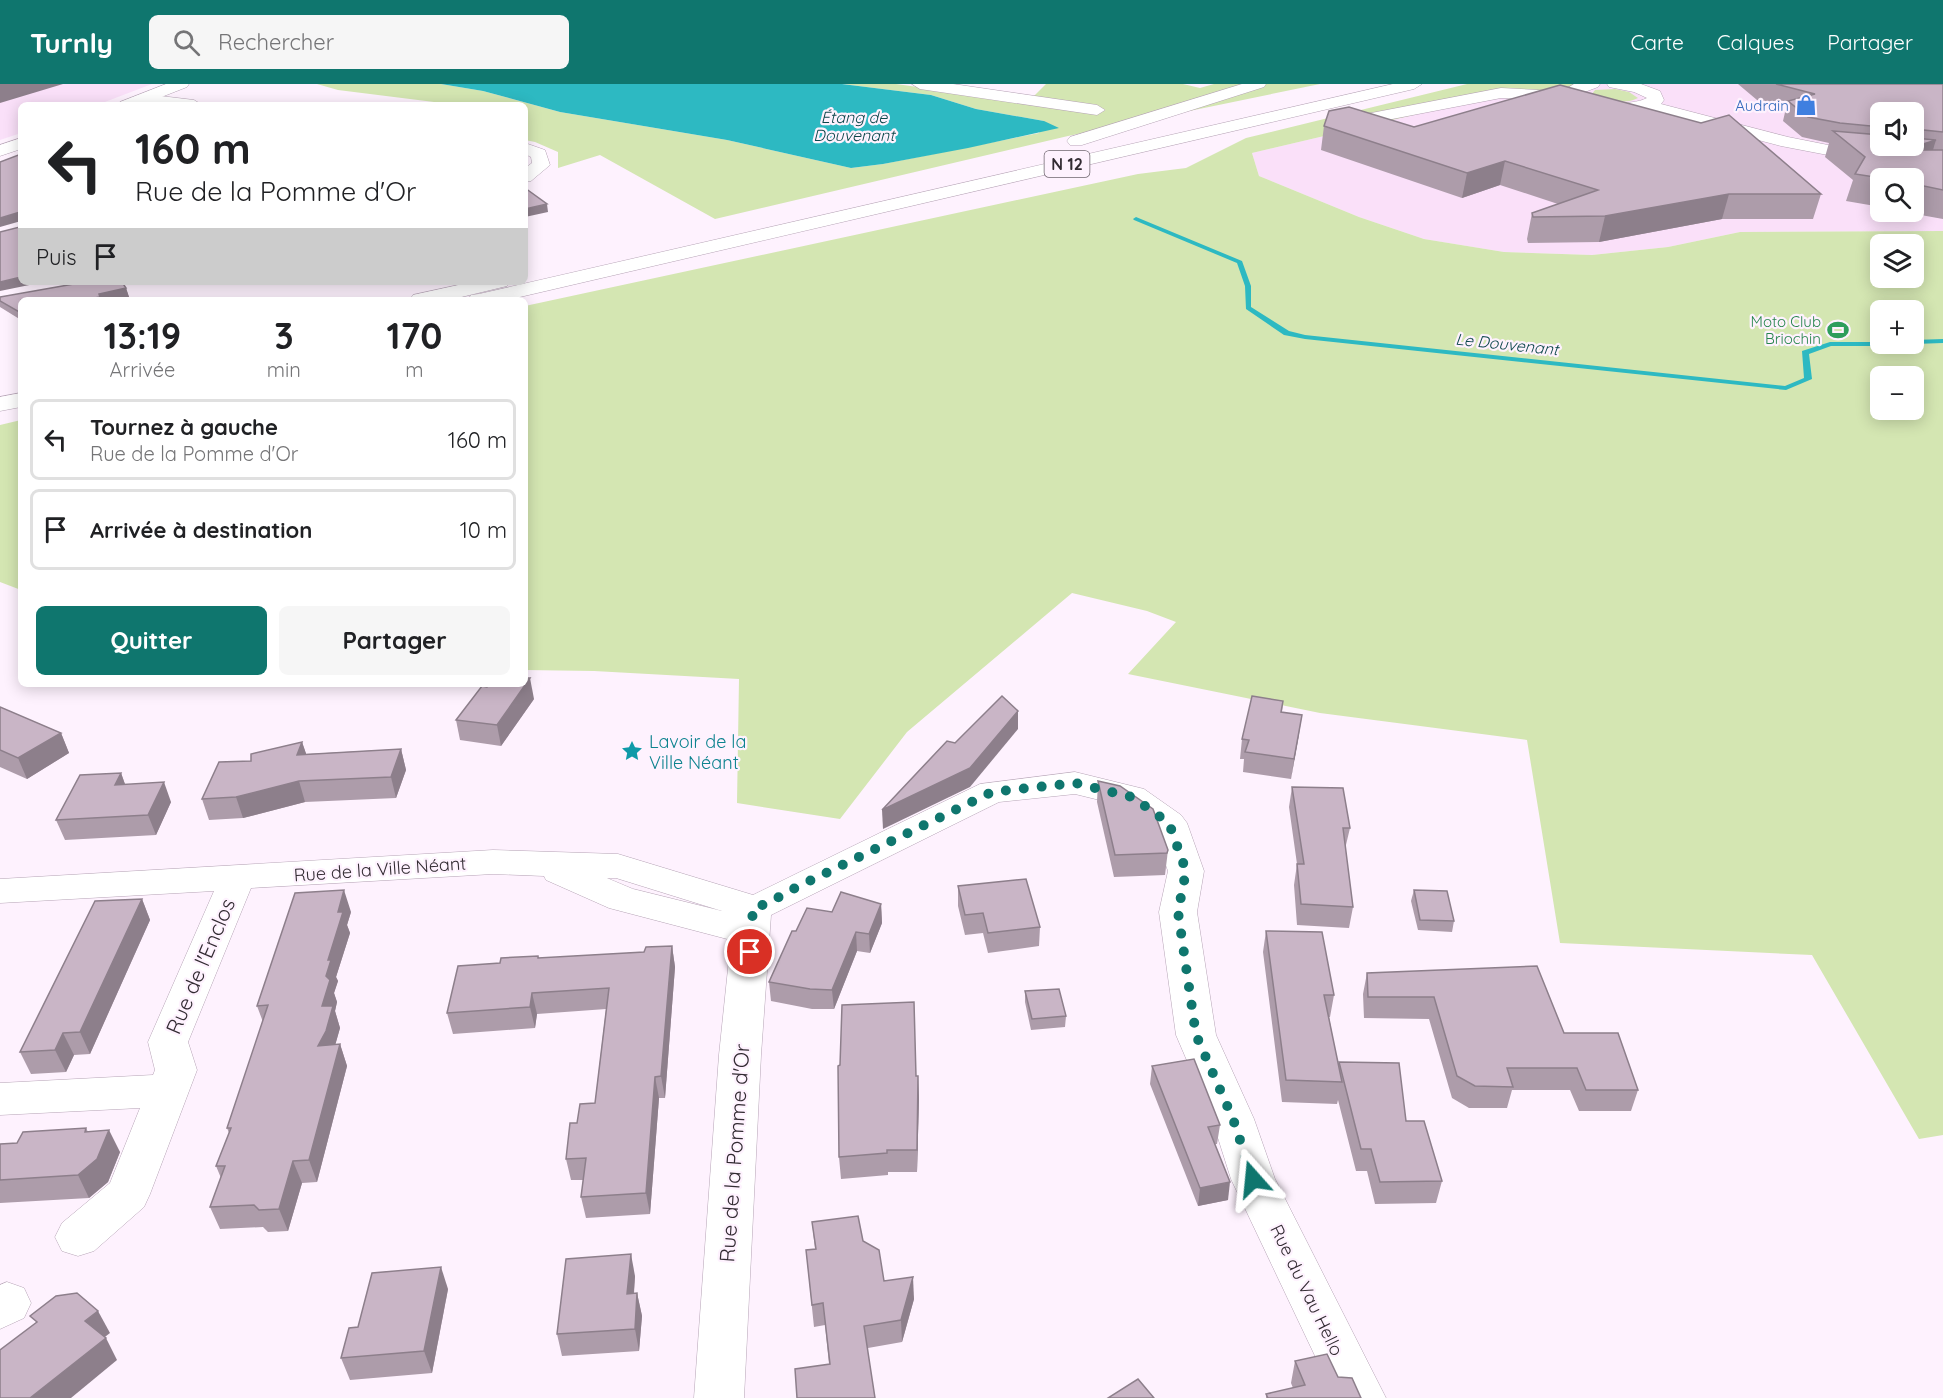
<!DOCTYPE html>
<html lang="fr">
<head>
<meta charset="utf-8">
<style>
	:root { --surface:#fff; --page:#f6f6f6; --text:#202124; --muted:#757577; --line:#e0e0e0; --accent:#0f766e }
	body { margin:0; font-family:Quicksand,sans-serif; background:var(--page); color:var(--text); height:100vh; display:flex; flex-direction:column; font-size:22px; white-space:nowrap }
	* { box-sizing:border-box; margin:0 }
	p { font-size:20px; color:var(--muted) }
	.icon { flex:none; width:33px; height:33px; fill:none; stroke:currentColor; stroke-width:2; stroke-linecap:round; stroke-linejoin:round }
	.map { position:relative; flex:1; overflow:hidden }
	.details { position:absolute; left:18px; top:213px; width:510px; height:390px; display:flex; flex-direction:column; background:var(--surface); border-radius:9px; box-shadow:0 3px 15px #0003 }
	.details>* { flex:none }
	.guide { position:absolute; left:18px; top:18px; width:510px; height:183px; border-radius:9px; box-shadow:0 3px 15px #0003; background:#fff; color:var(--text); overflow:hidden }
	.buttons { position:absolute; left:1870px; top:18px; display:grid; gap:12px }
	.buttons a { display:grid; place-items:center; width:54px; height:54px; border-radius:9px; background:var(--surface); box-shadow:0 3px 15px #0003; font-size:30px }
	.pin { position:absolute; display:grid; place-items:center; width:51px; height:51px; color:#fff; margin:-26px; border:3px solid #fff; border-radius:50%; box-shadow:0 2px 6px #0007 }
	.me { position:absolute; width:66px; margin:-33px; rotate:342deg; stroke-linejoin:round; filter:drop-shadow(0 0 4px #0008) }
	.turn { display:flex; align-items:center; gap:21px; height:126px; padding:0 18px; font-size:27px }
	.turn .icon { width:78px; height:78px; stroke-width:2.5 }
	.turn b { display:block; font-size:42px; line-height:51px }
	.then { display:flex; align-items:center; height:57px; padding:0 18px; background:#0003; gap:12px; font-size:22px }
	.eta { display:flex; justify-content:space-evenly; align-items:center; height:102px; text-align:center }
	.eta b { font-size:36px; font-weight:700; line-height:42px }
	.primary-button { display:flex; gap:12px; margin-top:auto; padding:12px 18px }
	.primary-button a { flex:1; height:69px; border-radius:9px; background:var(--accent); color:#fff; font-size:24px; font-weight:700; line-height:69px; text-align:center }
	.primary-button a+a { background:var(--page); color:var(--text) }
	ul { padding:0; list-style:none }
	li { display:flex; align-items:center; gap:18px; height:81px; margin:0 12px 9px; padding:0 6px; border:3px solid var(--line); border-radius:9px }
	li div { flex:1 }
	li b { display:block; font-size:22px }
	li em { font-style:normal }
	header { display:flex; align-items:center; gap:36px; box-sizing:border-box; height:84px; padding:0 30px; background:var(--accent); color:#fff }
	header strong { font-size:28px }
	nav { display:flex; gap:33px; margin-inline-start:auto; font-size:21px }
	.search { width:420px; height:54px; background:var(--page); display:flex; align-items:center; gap:15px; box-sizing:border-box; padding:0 21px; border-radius:9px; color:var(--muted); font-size:22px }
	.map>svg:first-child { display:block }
	.built { fill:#fae0f9; fill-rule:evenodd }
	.green { fill:#d4e6b2; fill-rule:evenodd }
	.water { fill:#2db9c2 }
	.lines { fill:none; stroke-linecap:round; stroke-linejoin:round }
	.stream { fill:#2db9c2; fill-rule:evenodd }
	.minor-casing { stroke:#b6a4b6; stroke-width:1 }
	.major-casing { stroke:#b6a4b6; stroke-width:1 }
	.highway-casing { stroke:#b6a4b6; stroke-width:1 }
	.minor { fill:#fff; fill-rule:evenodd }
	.major { fill:#fff; fill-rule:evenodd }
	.highway { fill:#fff; fill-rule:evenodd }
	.wall { fill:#ad9caa; fill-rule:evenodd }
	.shaded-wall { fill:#8d7f8b }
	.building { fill:#c9b5c6; stroke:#8d7f8b; stroke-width:1.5 }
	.route { stroke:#0f766e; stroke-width:10; stroke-dasharray:0 18 }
	.labels { text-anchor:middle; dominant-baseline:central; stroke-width:4.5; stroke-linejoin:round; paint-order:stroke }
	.far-shop-label { font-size:15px; fill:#366cbe; stroke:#fef2fe; text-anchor:end }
	.far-leisure-label { font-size:15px; fill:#27864d; stroke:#fef2fe; text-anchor:end }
	.far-water-label { font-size:16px; font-style:italic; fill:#0c474b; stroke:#fef2fe }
	.shield { fill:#fef2fe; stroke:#6f676f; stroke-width:1.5 }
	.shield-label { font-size:16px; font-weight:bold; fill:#322b32 }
	.culture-label { font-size:18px; fill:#0d838f; stroke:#fef2fe; text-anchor:start }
	.street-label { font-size:18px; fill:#322b32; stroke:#fef2fe }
	.near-street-label { font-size:21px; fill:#322b32; stroke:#fef2fe }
</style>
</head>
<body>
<header>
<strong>Turnly</strong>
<div class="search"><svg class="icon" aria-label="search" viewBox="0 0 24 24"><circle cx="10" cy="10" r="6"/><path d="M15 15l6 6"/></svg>Rechercher</div>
<nav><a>Carte</a><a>Calques</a><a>Partager</a></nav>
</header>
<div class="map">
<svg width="1943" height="1314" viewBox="0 0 1943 1314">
	<rect width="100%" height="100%" fill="#fef2fe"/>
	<g class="built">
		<path d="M0,0H152L97,21H21V49L0,56Z"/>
		<path d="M1578,0H1943V147L1740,148L1668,163L1592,171L1504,168L1424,155L1359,133L1259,92L1252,69L1456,21ZM1881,28H1914V62H1881ZM1881,94H1914V128H1881Z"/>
	</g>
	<g class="green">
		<path d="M317,0H441L483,7L560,28L727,56L851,84L883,80L1039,49L1044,37L976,25L931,11L842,0H896L1028,18L1046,0H1183L1200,4L1214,0H1320L1068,52L715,135L600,71L558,84V68L535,58L525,56V21H434V18L338,6Z"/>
		<path d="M1467,0H1578L1556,8L1504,6L1456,21L1252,69L1259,92L1359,133L1424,155L1504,168L1592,171L1668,163L1740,148L1943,147V1051L1919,1055L1812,871L1560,859L1527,656L1320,629L1128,590L1176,538L1147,527L1072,509L907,648L840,735L737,719L739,595L594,587L525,586V222L1138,90L1186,84L1246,54ZM1881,160H1914V194H1881ZM1881,226H1914V260H1881ZM1881,292H1914V326H1881Z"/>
		<path d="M1615,5L1629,8L1638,14C1623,22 1607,14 1592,10L1595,6Z"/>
		<path d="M21,336V506L0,498V341Z"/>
	</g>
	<path class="water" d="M441,0H842L931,11L976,25L1044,37L1059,44L968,64L883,80L851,84L727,56L560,28L483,7Z"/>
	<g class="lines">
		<g class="stream">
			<path d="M1136,133L1242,177L1251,202V223L1289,247L1305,251L1785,302L1804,294L1802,267L1830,258H1881V260H1901L1897,262H1831L1809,270L1812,295L1786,306L1305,255L1284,251L1246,225L1245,202L1237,179L1134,136L1133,135Z"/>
			<path d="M1943,255V259L1914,260H1911H1914V256Z"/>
		</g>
		<defs>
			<g id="minor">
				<path d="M912,0H953L1097,21L1105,26L1097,31L920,5Z"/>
				<path d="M144,10L194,16L202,21H153L138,18L136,15L138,12Z"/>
				<path d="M525,59L545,66L550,81L531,97L525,98V84L532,79L531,73L525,70Z"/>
				<path d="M1075,688L1144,705L1181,731L1187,739L1204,787L1197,828L1216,951L1254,1035L1275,1095L1386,1314H1335L1231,1095L1212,1035L1176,951L1159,828L1168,787L1153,745L1120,721L1075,710L999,718L771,831L761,971L744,1314H694L719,971L731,856L609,824L546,796L544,792L493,790L251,804L188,958L197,986L150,1110L144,1123L94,1167L78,1172L62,1167L55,1153L62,1139L110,1099L140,1024L0,1031V999L153,991L155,986L148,958L214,807L0,819V795L493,766L618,770L753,811L980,700ZM607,794H616L722,827L633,805Z"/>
				<path d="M7,1198L24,1204L31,1219L24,1234L0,1245V1201Z"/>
			</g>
			<g id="major">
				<path d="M166,0H189L187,3L141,21H118L120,18Z"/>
				<path d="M1574,0H1600L1598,3L1582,9C1600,18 1629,23 1647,14L1634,8L1609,3L1607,0H1641L1660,7L1664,16L1661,20L1788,53L1833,62L1943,71V81L1833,72L1781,62L1645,26C1620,32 1591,27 1568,14L1566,5Z"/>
				<path d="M21,54V65L0,72V61Z"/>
			</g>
			<g id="highway">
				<path d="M1242,0H1266L1264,3L1082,61H1070L1067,57L1070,53Z"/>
				<path d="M1393,0H1422L1414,5L507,216H468L471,211L479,210Z"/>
				<path d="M1501,4L1574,8L1582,13L1574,18L1501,14L1335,46L1329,45L1327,41L1329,37L1335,36Z"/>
				<path d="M472,198H511L507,202L449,216H410L413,211Z"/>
				<path d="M21,309V323L0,327V313Z"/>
			</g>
		</defs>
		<use href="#minor" class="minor-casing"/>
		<use href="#major" class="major-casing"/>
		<use href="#highway" class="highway-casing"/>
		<use href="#minor" class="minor"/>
		<use href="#major" class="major"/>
		<use href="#highway" class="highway"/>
	</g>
	<g class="wall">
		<path d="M1738,0H1943V135L1904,128H1914V94H1881V123L1846,117L1853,96L1825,73L1829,59L1802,53L1783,37L1786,24L1757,16ZM1881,28H1914V62H1881Z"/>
		<path d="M1324,42L1414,43L1821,110L1813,135H1722L1599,158L1528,159L1527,155L1532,129L1558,120L1500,101L1462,114L1321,66Z"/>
		<path d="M126,204L129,213L21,216V236L0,223V213Z"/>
		<path d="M534,615L501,662L460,656L456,636Z"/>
		<path d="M1283,617L1282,628L1299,650L1291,695L1243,688L1244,675H1240L1242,655Z"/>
		<path d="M0,623L61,649L69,669L27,695L0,683Z"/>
		<path d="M302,658L306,670L401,665L406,686L396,714L305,718L243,734L209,736L202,715L251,677Z"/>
		<path d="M121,689L125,700L171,718L156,751L65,756L56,736Z"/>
		<path d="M1098,697L1168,766L1165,791L1114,793L1097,718Z"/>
		<path d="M1292,703L1350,744L1345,765L1353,823L1349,844L1297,841L1294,801L1297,780L1289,723Z"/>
		<path d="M958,802L1040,843L1039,862L988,869L983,849L965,851L958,822Z"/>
		<path d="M1414,806L1454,837L1452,848L1418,846L1411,817Z"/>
		<path d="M142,815L150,836L90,970L74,971L66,988L31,990L20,968Z"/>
		<path d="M881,820L882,839L870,869L857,867L834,925H812L771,917L769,898L832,828Z"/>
		<path d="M351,828L347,841L350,849L336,893L338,897L334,909L337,918L335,927L340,944L335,961L340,960L347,982L317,1098L302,1099L288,1147L268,1148L263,1143L220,1145L210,1123L221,1094L216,1082L229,1049L227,1044L263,938L257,922Z"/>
		<path d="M1266,847L1334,911L1330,933H1329L1338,981L1339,978L1406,1037L1442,1097L1436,1119L1375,1120L1367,1087H1356L1338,1016L1337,1020L1282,1018L1263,868Z"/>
		<path d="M672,862L675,883L665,1014H659L650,1130L586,1134L581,1113L583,1096H571L566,1075L577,1039L595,1019L606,925L537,930L535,944L453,950L447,929L500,879L538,872L539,874L644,868Z"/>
		<path d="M1367,889L1564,949L1638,1006L1631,1027H1579L1570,1006H1512L1507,1024H1469L1452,1014L1429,935L1364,934L1363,910Z"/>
		<path d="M1025,907L1066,932L1065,943L1031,946L1025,918Z"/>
		<path d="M1152,982L1220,1041L1217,1060H1215L1228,1116L1198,1122L1150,1000Z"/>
		<path d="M916,992H918L919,1014L917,1088H888V1091L841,1095L839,1073Z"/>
		<path d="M86,1044L88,1048L120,1068L108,1098L89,1114L0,1119V1060L17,1059Z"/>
		<path d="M812,1138L863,1157L884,1197L914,1215L902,1258L868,1264L829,1280L825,1241L814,1243L806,1166L815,1165Z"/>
		<path d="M635,1192L634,1210L637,1209L642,1232L639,1267L562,1272L557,1250Z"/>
		<path d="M448,1205L432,1289L350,1296L341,1274L358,1243Z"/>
		<path d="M1295,1277L1338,1293L1361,1314H1266V1310L1293,1304L1291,1299Z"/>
	</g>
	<g class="shaded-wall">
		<path d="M0,0H63L0,19Z"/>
		<path d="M1936,56L1928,82L1904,66Z"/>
		<path d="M1505,77L1500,101L1462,114L1467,89Z"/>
		<path d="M1729,110L1722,135L1599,158L1605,132Z"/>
		<path d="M547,120L548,128L525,133V125Z"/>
		<path d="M20,128L21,137L0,143V134Z"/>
		<path d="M21,193V198H44L0,207V198Z"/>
		<path d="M126,204L129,213L114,216H84L99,210Z"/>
		<path d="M530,594L534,615L501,662L497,641Z"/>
		<path d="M1018,627V645L970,703L883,745L882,726Z"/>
		<path d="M1302,631L1299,650L1291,695L1294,675Z"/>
		<path d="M61,649L69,669L27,695L18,674Z"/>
		<path d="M302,658L309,678L297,671Z"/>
		<path d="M401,665L406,686L396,714L391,693Z"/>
		<path d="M121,689L128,709L115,701Z"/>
		<path d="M299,697L305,718L243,734L236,713Z"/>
		<path d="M164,698L171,718L156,751L148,731Z"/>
		<path d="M344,806L351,828L347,841L350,849L336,893L338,897L334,909L337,918L335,927L340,944L333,969L318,962L328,876L338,828Z"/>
		<path d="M142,815L150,836L90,970L80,948Z"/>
		<path d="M881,820L882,839L870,869L869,850Z"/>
		<path d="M856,848L857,867L834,925L832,906Z"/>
		<path d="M672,862L675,883L665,1014L661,992Z"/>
		<path d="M532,909L537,930L535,944L530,923Z"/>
		<path d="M63,949L74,971L66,988L55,966Z"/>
		<path d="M340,960L347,982L317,1098L309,1076Z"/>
		<path d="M918,992L919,1014L917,1088V1066Z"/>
		<path d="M655,993L659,1014L650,1130L646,1109Z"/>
		<path d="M109,1046L120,1068L108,1098L89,1114L78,1091Z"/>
		<path d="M293,1077L302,1099L288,1147L279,1125Z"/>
		<path d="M1230,1098L1228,1116L1198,1122L1200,1104Z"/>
		<path d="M631,1170L635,1192L632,1232L627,1210Z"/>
		<path d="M441,1183L448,1205L432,1289L424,1267Z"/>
		<path d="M913,1193L914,1215L902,1258L901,1236Z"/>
		<path d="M637,1209L642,1232L639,1267L635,1245Z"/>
		<path d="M98,1227L110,1249L97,1259L85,1237Z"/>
		<path d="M106,1254L117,1276L71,1314H30Z"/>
	</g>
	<g class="building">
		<path d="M1776,0H1943V48L1914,45V28H1881V43L1840,39L1808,33L1788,17L1815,10Z"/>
		<path d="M1560,1L1701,39L1729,31L1821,110H1729L1605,132L1533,133L1532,129L1598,106L1505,77L1467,89L1324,42L1329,27L1349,23L1414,43Z"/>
		<path d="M1833,47L1881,51V62H1914V54L1936,56L1904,66H1943V106L1914,100V94H1881L1855,90L1865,73Z"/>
		<path d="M21,70V193L0,198V148L20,143V128L0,134V78Z"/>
		<path d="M525,104L547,120L525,125Z"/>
		<path d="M85,198H122L126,204L99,210L100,213L84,216H21V229L0,217V213Z"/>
		<path d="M525,594H530L497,641L456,636L482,602L487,603L489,600H525Z"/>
		<path d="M1002,612L1018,627L970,684L882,726L947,657L955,659Z"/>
		<path d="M1252,612L1283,617L1281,628L1302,631L1294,675L1245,668L1249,656L1242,655Z"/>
		<path d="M0,623L61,649L18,674L0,666Z"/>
		<path d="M302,658L297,671L401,665L391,693L299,697L236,713L202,715L219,678L251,677V670Z"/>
		<path d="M121,689L115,701L164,698L148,731L56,736L80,691Z"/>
		<path d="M1098,697L1120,702L1153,725L1168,766L1167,769L1115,771Z"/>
		<path d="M1292,703L1343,704L1350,744H1343L1353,823L1301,820L1297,780H1304Z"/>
		<path d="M1026,795L1040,843L988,849L983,829L965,831L958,802Z"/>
		<path d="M344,806L338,828H343L328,876H331L326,892L330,896L322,922H333L326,947L318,962L340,960L309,1076L293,1077L279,1125L259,1126L254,1121L210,1123L225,1082H216L231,1044H227L268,921L257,922L295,809Z"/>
		<path d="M1414,806L1447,807L1454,837L1420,836Z"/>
		<path d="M841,808L881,820L869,850L856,848L832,906L810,905L769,898L792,847H796L807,824L832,828Z"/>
		<path d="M142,815L80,948L63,949L55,966L20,968L95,817Z"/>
		<path d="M1266,847L1322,848L1334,911H1324L1342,998L1286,996Z"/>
		<path d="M672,862L661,992L655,993L646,1109L581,1113L586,1074L566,1075L570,1039H577L580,1020L595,1019L609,904L532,909L530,923L447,929L458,882L500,879L501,874L538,872V874L644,868L646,863Z"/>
		<path d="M1537,882L1564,949H1618L1638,1006H1586L1577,984H1507L1513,1003L1475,1002L1457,992L1434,913H1368L1367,889Z"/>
		<path d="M1059,905L1066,932L1032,935L1025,907Z"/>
		<path d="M914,918L916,992H918L917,1066H887V1069L839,1073L838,982L840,981L842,921Z"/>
		<path d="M1194,975L1220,1041L1208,1043L1230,1098L1200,1104L1152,982Z"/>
		<path d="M1339,978L1399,979L1406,1037H1424L1442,1097L1380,1098L1371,1065H1361Z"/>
		<path d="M86,1044L85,1048L109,1046L97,1075L78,1091L0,1096V1060L17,1059L23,1048Z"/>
		<path d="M858,1132L863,1157L879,1166L884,1197L913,1193L901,1236L864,1242L875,1314H797L795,1285L830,1280L823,1219L812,1221L806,1166L816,1165L812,1138Z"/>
		<path d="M631,1170L627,1210L637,1209L635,1245L557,1250L566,1175Z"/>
		<path d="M441,1183L424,1267L341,1274L349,1244L358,1243L372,1189Z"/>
		<path d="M77,1209L98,1227L85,1237L106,1254L30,1314H0V1266L37,1238L30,1232L56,1212Z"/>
		<path d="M1327,1270L1338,1293L1352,1294L1361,1314H1268L1266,1310L1305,1301L1295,1277Z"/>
		<path d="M1138,1295L1154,1314H1108Z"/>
	</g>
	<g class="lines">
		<path class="route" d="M750,868L753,824L769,819L787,808L992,708L1075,699L1132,713L1169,739L1186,787L1178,828L1196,951L1233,1035L1253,1095"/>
	</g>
	<defs>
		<symbol id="shop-bare" viewBox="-9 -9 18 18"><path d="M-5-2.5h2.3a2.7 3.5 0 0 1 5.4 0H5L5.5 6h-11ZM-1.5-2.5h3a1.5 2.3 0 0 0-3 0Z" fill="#3f7fe0" stroke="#fef2fe" stroke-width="2.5" paint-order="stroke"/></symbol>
		<symbol id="stadium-bare" viewBox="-9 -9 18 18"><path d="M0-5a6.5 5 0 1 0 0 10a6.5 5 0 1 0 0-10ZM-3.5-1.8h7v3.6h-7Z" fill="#2e9e5b" stroke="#fef2fe" stroke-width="2.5" paint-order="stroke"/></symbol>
		<symbol id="sight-bare" viewBox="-9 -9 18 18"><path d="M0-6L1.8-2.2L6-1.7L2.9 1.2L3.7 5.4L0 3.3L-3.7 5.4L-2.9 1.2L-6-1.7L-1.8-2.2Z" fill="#0f9aa8" stroke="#fef2fe" stroke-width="2.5" paint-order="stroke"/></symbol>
	</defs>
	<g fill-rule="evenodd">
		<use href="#shop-bare" x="1791" y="6" width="30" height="30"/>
		<use href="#stadium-bare" x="1823" y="231" width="30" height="30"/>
		<use href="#sight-bare" x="617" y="652" width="30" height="30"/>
	</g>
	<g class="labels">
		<g class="far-shop-label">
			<text x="1789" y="21">Audrain</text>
		</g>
		<g class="far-leisure-label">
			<text x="1821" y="237">Moto Club<tspan x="1821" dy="17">Briochin</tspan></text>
		</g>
		<g class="far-water-label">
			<text x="854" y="33">Étang de<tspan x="854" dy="18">Douvenant</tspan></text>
			<text transform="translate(1507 260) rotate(6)">Le Douvenant</text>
		</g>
		<rect class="shield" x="1044.5" y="67" width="45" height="26" rx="4.5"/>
		<g class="shield-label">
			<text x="1067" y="80">N 12</text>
		</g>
		<g class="culture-label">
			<text x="649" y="657">Lavoir de la<tspan x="649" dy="21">Ville Néant</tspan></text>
		</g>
		<g class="street-label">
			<text transform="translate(380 785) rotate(-4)">Rue de la Ville Néant</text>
			<text transform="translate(1307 1206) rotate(64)">Rue du Vau Hello</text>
		</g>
		<g class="near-street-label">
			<text transform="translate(200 882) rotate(-67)">Rue de l'Enclos</text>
			<text transform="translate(734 1069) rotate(-86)">Rue de la Pomme d'Or</text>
		</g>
	</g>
</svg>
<div class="buttons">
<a><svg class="icon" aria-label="sound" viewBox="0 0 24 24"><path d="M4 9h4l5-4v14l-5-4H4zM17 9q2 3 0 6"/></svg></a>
<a><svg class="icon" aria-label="search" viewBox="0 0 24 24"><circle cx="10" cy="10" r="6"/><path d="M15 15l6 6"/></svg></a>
<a><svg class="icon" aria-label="layers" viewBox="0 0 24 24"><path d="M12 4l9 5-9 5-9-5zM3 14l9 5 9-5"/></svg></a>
<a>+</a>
<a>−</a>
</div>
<div class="pin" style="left:750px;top:868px;background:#d93025"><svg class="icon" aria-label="arrive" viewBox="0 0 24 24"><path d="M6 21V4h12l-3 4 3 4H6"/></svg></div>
<svg class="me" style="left:1253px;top:1095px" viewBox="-20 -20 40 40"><path d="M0-17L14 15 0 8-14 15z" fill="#0f766e" stroke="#fff" stroke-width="4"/></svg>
<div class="guide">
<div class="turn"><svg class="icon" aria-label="left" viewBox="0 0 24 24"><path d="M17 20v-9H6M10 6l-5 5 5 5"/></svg><div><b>160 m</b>Rue de la Pomme d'Or</div></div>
<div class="then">Puis<svg class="icon" aria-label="arrive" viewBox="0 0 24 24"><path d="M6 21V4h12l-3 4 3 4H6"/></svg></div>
</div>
<section class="details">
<div class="eta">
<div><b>13:19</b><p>Arrivée</p></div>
<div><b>3</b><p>min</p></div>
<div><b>170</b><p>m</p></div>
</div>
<ul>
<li><svg class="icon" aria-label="left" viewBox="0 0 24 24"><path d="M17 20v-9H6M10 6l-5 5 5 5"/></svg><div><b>Tournez à gauche</b><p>Rue de la Pomme d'Or</p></div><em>160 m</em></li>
<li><svg class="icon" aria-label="arrive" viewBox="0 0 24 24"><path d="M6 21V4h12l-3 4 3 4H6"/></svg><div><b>Arrivée à destination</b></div><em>10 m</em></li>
</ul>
<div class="primary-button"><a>Quitter</a><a>Partager</a></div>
</section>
</div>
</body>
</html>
